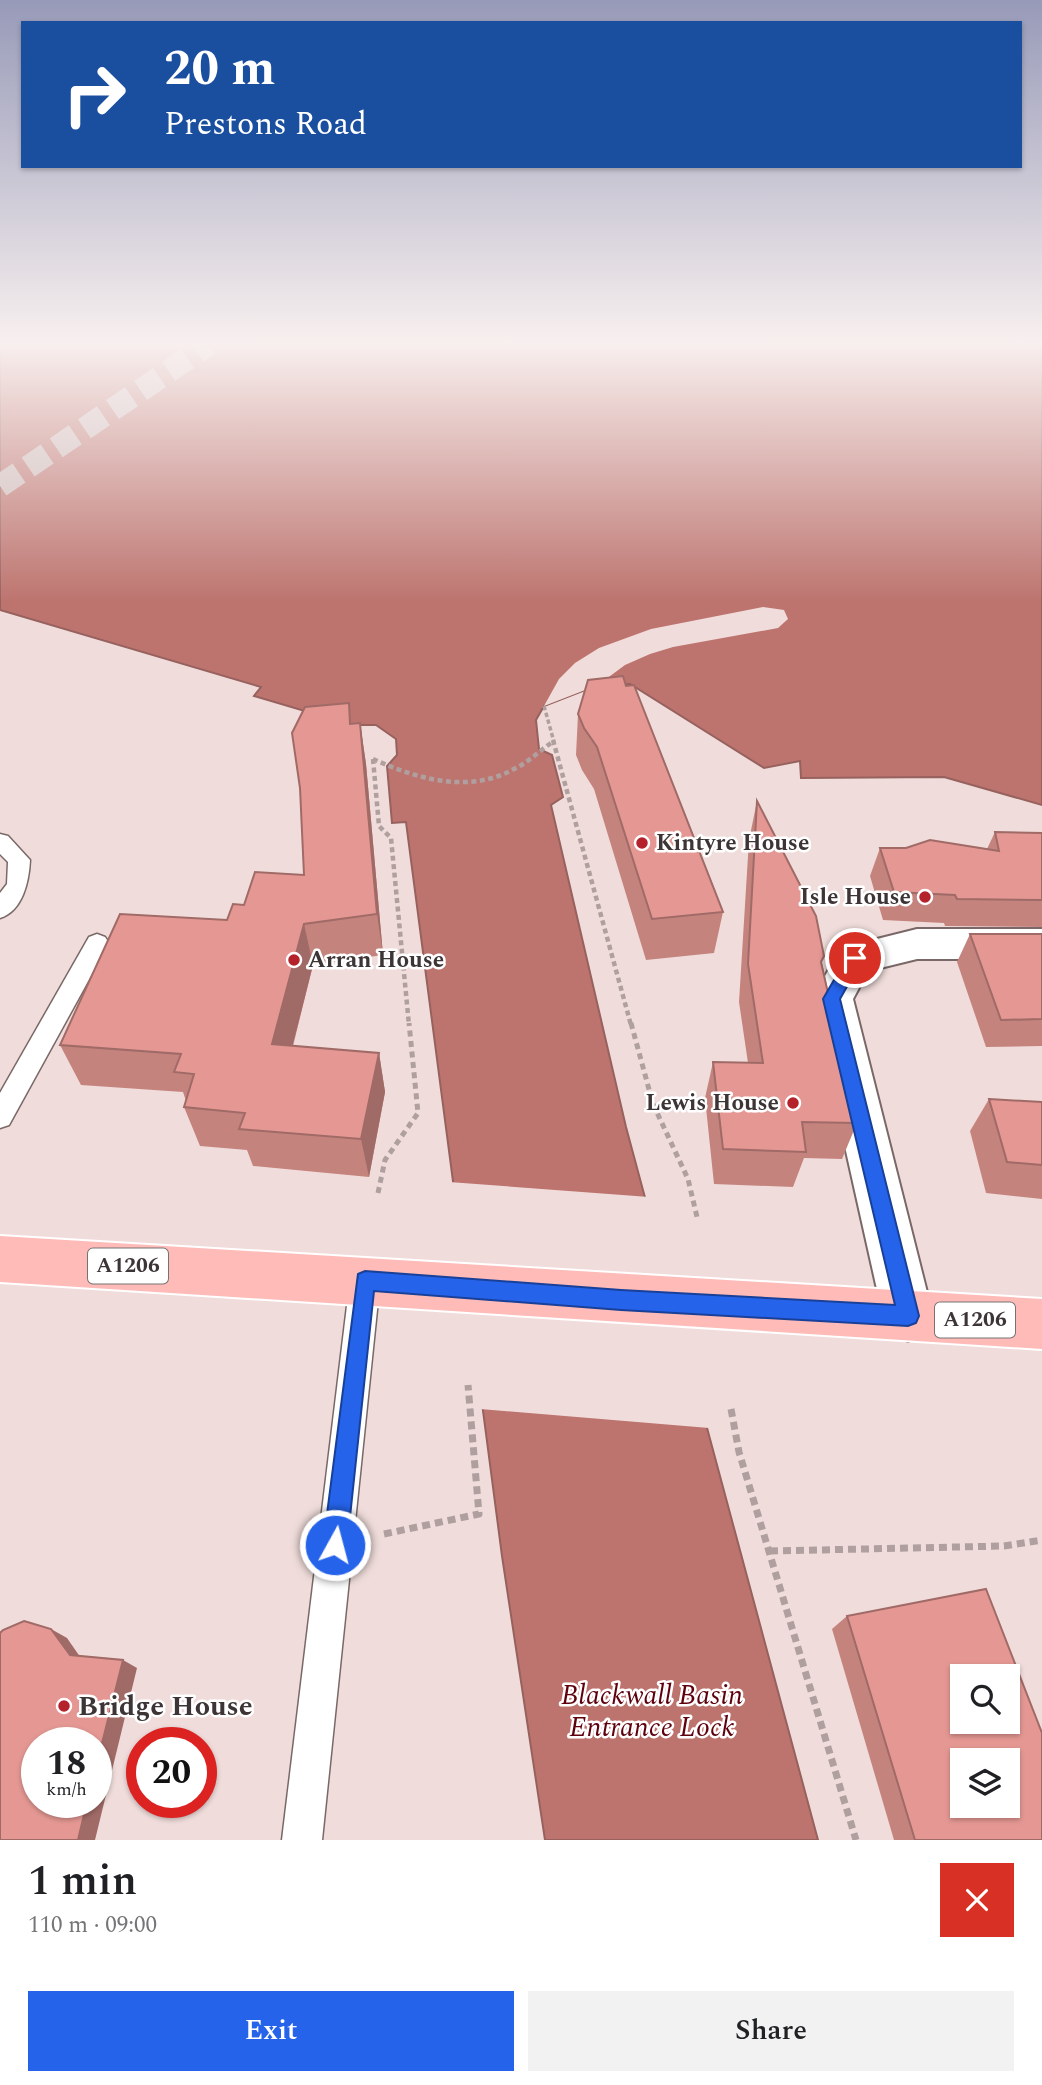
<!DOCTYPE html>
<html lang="en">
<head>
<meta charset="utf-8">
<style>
	:root { --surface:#fff; --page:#f2f2f2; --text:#202124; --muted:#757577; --accent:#2563eb }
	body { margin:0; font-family:Spectral,serif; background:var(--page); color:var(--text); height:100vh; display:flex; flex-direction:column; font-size:26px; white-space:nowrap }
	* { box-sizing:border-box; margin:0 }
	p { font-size:23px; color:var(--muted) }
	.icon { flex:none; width:38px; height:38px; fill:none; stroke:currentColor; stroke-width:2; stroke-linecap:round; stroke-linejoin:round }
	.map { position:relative; height:1840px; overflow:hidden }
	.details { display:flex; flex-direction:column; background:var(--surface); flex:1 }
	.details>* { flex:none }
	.hud { position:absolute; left:21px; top:21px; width:1001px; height:147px; border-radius:0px; box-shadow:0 2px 5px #0004; background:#1a4fa0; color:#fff; overflow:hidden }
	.buttons { position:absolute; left:950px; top:1664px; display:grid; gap:14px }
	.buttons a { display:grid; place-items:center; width:70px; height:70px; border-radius:0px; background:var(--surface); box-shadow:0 2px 5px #0004; font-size:35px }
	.speed { position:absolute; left:21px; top:1727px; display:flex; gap:14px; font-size:35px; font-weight:700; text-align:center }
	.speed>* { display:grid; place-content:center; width:91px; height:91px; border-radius:50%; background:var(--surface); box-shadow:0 2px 5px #0004; line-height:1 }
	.speed small { font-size:18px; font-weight:400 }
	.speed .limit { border:10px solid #d22; background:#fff; color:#111 }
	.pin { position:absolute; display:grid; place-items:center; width:60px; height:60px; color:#fff; margin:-30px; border:4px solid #fff; border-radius:50%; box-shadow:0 2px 7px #0007 }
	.me { position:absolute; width:77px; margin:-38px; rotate:7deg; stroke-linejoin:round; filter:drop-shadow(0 0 5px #0008) }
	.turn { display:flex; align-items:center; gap:24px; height:147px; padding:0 28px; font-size:32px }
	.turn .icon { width:91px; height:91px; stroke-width:2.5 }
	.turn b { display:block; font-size:49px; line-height:60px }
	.round { display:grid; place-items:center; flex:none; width:74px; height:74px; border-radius:0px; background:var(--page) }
	.head { display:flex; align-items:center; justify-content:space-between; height:119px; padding:0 28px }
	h1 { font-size:42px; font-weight:600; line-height:52px }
	.action { display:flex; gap:14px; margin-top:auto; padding:14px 28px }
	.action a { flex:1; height:80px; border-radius:0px; background:var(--accent); color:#fff; font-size:28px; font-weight:600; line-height:80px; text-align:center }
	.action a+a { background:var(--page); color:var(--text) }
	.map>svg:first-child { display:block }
	.water { fill:#bd746f; stroke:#97615e; stroke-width:2 }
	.pier { fill:#f0dddb }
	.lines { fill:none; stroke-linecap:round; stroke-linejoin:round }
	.trunk-tunnel { stroke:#ccbbba; stroke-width:23; stroke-dasharray:23 11; stroke-linecap:butt }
	.service-casing { stroke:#796867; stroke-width:3 }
	.minor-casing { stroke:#796867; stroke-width:4 }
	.primary-casing { stroke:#fff; stroke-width:4 }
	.path-far3 { stroke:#afa09f; stroke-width:3.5; stroke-dasharray:4.5 2.5; stroke-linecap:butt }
	.path-far2 { stroke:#afa09f; stroke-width:4.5; stroke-dasharray:5 3.5; stroke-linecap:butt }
	.path-far1 { stroke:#afa09f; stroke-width:5; stroke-dasharray:6 4.5; stroke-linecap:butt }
	.path { stroke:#afa09f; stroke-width:7; stroke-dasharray:8 5; stroke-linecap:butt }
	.service { fill:#fff; fill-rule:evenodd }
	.minor { fill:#fff; fill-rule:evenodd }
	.primary { fill:#febbb8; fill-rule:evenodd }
	.wall { fill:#c5837e }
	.shaded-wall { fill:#a06a67 }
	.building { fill:#e59893; stroke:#a06a67; stroke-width:2; fill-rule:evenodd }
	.route { fill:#2563eb; stroke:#184099; stroke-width:2 }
	.poi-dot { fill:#b4222c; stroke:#fff; stroke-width:2.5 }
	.labels { text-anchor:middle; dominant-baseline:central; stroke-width:5; stroke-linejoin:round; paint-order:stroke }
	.shield { fill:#fff; stroke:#777272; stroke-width:2 }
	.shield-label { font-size:21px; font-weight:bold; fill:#3d3535 }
	.poi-label { font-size:23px; font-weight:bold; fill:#3d3535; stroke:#fff; text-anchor:start }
	.near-water-label { font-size:28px; font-style:italic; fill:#5f010d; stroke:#fff }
	.near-poi-label { font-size:28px; font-weight:bold; fill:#3d3535; stroke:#fff; text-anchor:start }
</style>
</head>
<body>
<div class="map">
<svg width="1042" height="1840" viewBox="0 0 1042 1840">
	<rect width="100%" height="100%" fill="#f0dddb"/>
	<path class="water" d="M0,344H1042V805L944,777L801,778L800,761L764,768L630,684L598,685L544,706L536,720L539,749L552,755L563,797L551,805L626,1127L818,1840H545L502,1556L406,822L392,823L387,766L397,755L396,739L376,725H352L254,696L261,687L0,610Z"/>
	<g class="pier">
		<path d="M763,607L784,610L788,619L778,628L673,647L650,654L625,665L598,685L544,706L559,679L575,663L599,648L651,629Z"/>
		<path d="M449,1182L649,1197L709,1428L480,1409Z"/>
	</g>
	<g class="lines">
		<path class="trunk-tunnel" d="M0,486L209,344"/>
		<defs>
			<g id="service">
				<path d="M0,834L8,836L30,860C29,881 23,911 0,918V893L7,884L8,862L0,854Z"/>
				<path d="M97,934L105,937L109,943L9,1125L0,1128V1093L89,937Z"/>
				<path d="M365,1267L375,1271L380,1281L322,1840H282L350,1281L355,1271Z"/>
			</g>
			<path id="minor" d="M917,929H1042V959H917L868,971L853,999L933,1316L926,1334L908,1341L890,1334L883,1316L812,999L841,948Z"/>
			<path id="primary" d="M0,1236L1042,1299V1349L0,1282Z"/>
		</defs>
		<use href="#service" class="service-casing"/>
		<use href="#minor" class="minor-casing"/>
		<use href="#primary" class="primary-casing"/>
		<path class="path-far3" d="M544,706L554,742"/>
		<g class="path-far2">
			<path d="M553,740L631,1025"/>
			<path d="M373,759L379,826L391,838L409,1025"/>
			<path d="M373,759C417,779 469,794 514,769C529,762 540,750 554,741"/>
		</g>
		<g class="path-far1">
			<path d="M631,1023L653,1104L688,1179L697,1217"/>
			<path d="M378,1193L385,1160L418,1113L409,1023"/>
		</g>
		<g class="path">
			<path d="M731,1409L739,1452L856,1840"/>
			<path d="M384,1534L479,1514L468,1385"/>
			<path d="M770,1551L1004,1546L1042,1540"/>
		</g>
		<use href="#service" class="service"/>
		<use href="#minor" class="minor"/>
		<use href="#primary" class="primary"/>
	</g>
	<g class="wall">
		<path d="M578,714L723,912L714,953L646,960L594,789L582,770L576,755Z"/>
		<path d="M360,723L366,764L383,955L313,965L293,1046L379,1053L385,1092L369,1177L253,1166L247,1150L200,1146L184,1107L186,1101L183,1092L81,1085L60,1045L227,920L244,905L304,875L352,724Z"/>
		<path d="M757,801L822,963L857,1123L842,1159L804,1158L793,1187L714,1184L705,1098L713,1062L748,1063L739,1002L749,840Z"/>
		<path d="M995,832L1042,833V927L945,926L944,923L883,920L870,876L880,848L987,849Z"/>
		<path d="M970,934H1042V1046L986,1047L957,962Z"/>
		<path d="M989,1099L1042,1102V1199L986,1193L970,1131Z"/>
		<path d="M847,1616L1042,1840H894L832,1629Z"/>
	</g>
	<g class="shaded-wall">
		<path d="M360,723L366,764L383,955L377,914Z"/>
		<path d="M304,924L313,965L283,1083L272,1044Z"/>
		<path d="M379,1053L385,1092L369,1177L361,1139Z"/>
		<path d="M51,1629L67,1638L85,1664L70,1655Z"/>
		<path d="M123,1660L137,1668L95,1840H78L87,1802H96V1767Z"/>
	</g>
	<g class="building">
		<path d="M623,676L626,686L634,685L723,912L652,919L597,747L584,728L578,714L588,680Z"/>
		<path d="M349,703L350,724L360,723L377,914L304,924L272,1044L379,1053L361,1139L239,1129L245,1113L184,1107L194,1074L174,1072L181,1054L60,1045L120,914L227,920L233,904L244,905L255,872L304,875L300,788L292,733L305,707Z"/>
		<path d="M757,801L816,916L824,956L821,962L857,1123L802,1122L806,1152L723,1149L713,1062L763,1063L748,964Z"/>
		<path d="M995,832L1042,833V900L957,899L955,895L894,892L880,848H906L930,840L999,851Z"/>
		<path d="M970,934H1042V1019L1001,1020Z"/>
		<path d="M989,1099L1042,1102V1165L1007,1162Z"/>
		<path d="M986,1589L1042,1733V1840H915L847,1616ZM962,1676H1008V1722H962ZM962,1760H1008V1806H962Z"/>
		<path d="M24,1621L51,1629L70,1655L123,1660L96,1767V1743H37V1802H87L78,1840H0V1633L3,1630Z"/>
	</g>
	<linearGradient id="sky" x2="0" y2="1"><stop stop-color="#979ab8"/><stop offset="0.57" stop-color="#f8f0ef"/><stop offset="1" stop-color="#f8f0ef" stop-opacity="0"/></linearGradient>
	<rect width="1042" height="602" fill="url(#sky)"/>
	<path class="route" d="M855,952L863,958L840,999L919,1316L916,1323L908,1326L621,1310L374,1291L347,1545L344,1554L335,1557L327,1554L323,1545L358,1274L365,1271L621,1290L895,1305L823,999L849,954Z"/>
	<g class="poi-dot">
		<circle cx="642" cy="843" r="7"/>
		<circle cx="925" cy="897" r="7"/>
		<circle cx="294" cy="960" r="7"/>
		<circle cx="793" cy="1103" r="7"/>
		<circle cx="64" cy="1706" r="7"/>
	</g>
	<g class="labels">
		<g class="shield">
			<rect x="88" y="1248.5" width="80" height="35" rx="5"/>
			<rect x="935" y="1302.5" width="80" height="35" rx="5"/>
		</g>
		<g class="shield-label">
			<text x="128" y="1266">A1206</text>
			<text x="975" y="1320">A1206</text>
		</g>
		<g class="poi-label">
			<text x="656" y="843">Kintyre House</text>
			<text x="911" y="897" text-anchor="end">Isle House</text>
			<text x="308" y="960">Arran House</text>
			<text x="779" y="1103" text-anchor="end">Lewis House</text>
		</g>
		<g class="near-water-label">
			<text x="652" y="1695">Blackwall Basin<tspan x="652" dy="32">Entrance Lock</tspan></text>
		</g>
		<g class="near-poi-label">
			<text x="78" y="1706">Bridge House</text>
		</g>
	</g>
</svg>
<div class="buttons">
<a><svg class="icon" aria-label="search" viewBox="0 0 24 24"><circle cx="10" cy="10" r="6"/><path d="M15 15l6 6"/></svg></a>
<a><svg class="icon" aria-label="layers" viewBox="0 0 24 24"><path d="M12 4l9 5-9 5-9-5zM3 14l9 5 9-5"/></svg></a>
</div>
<div class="speed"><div>18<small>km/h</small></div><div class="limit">20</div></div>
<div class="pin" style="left:855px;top:958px;background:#d93025"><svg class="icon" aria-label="arrive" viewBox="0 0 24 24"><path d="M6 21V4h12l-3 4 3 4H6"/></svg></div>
<svg class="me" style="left:335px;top:1545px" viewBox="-20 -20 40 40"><circle r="17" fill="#2563eb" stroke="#fff" stroke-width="3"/><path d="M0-11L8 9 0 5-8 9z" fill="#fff"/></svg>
<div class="hud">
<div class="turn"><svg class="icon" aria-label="right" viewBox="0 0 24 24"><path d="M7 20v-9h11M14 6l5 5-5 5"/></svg><div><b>20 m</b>Prestons Road</div></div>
</div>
</div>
<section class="details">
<div class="head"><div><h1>1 min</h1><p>110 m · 09:00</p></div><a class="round" style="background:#d93025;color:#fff"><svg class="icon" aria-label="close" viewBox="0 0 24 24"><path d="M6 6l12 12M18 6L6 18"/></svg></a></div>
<div class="action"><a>Exit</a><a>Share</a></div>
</section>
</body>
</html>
